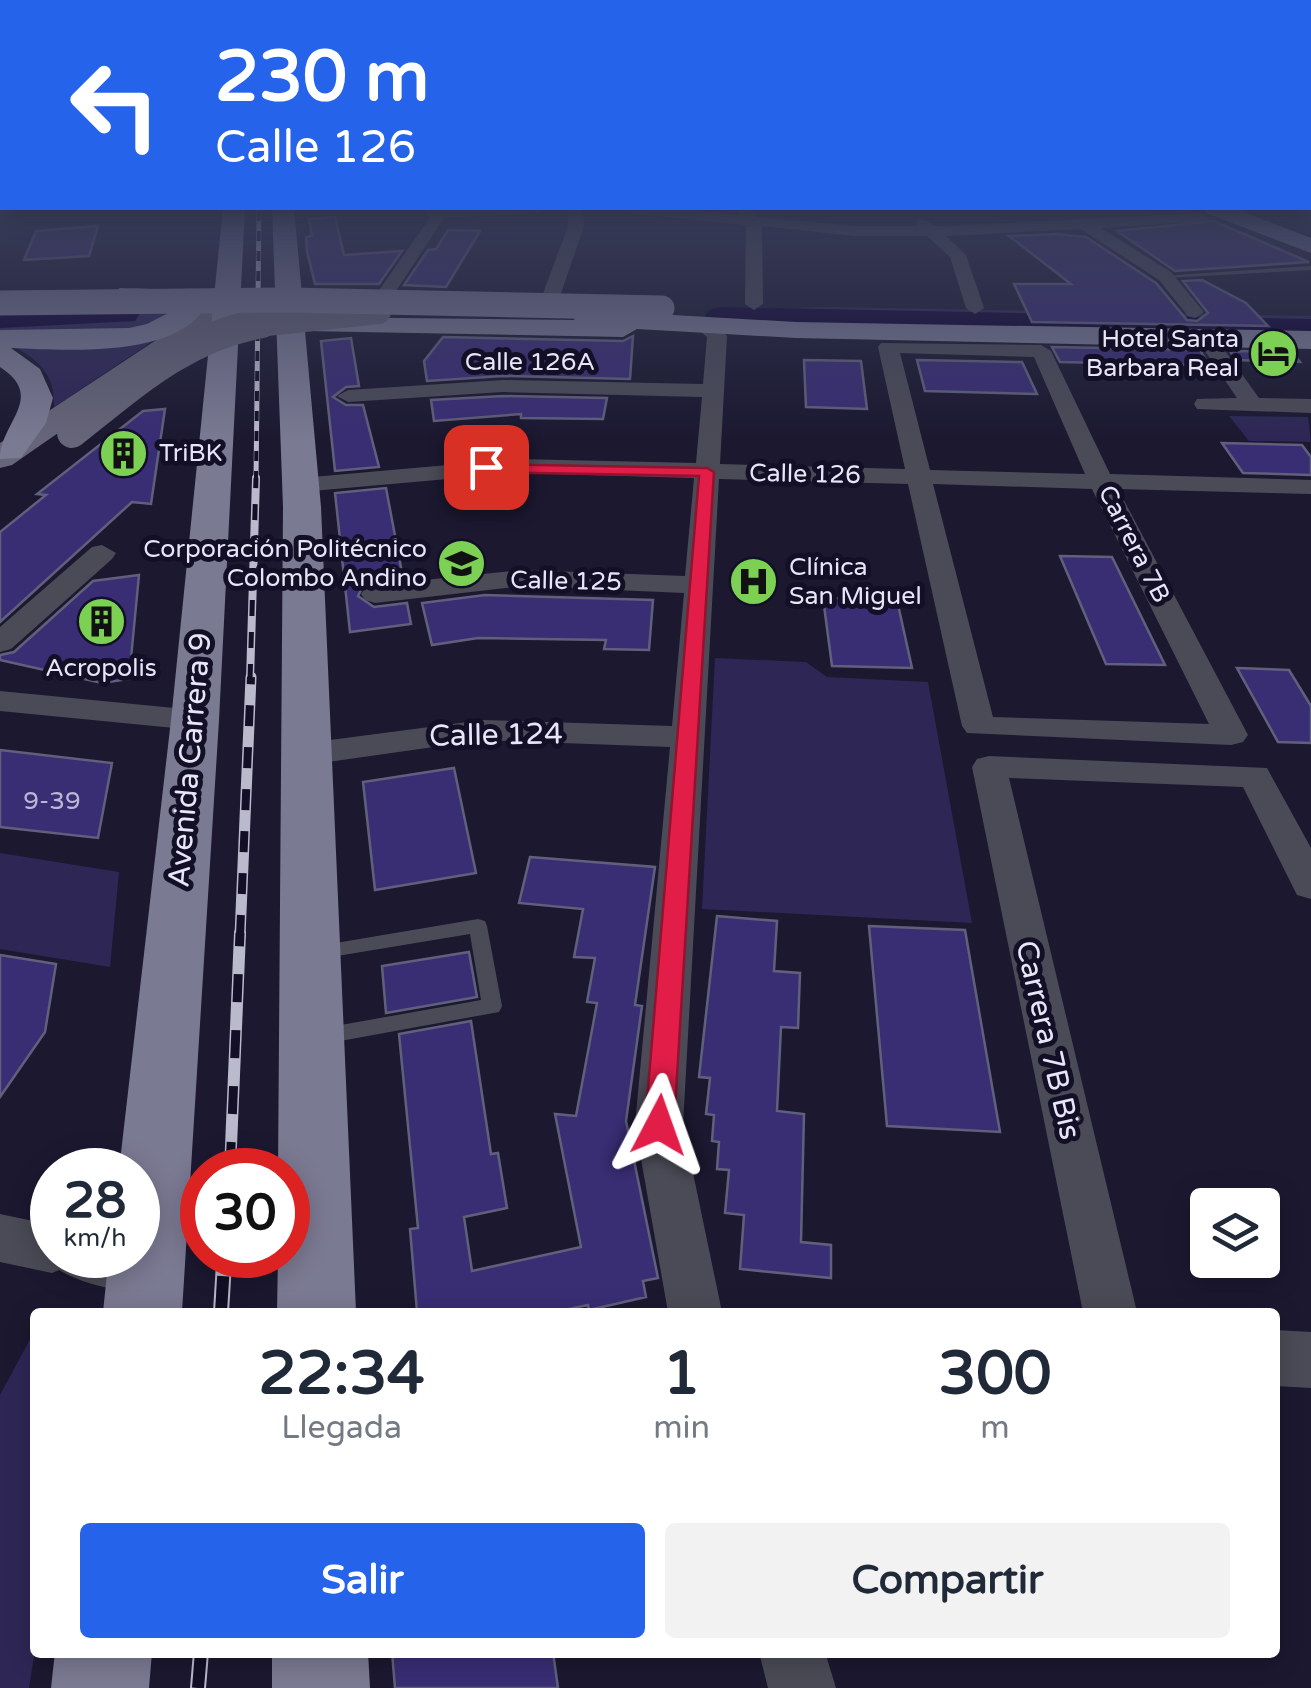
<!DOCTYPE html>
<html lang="es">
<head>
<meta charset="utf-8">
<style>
	:root { --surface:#fff; --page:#f2f2f3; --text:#1f2937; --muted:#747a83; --accent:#2563eb }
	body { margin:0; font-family:"Varela Round",sans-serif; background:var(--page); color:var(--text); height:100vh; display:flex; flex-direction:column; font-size:38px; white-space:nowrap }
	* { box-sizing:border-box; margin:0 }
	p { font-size:32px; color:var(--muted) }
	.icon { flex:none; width:55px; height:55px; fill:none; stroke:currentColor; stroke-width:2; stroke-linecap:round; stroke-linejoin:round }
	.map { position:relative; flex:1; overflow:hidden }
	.side { position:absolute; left:30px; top:1308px; width:1250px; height:350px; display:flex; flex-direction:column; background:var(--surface); border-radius:10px; box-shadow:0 5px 25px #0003 }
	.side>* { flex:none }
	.hud { position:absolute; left:0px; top:0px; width:1312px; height:210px; box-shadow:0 5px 25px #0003; background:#2563eb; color:#fff; overflow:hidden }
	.tools { position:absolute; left:1190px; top:1188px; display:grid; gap:20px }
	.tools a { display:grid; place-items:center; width:90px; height:90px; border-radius:10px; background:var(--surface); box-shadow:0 5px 25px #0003; font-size:50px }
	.speed { position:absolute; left:30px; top:1148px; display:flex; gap:20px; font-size:50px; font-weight:700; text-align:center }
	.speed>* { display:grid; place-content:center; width:130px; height:130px; border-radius:50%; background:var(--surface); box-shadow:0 5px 25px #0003; line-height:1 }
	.speed small { font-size:25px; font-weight:400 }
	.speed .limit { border:15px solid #d22; background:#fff; color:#111 }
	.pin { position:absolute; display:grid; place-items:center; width:85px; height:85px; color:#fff; margin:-42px; border-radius:20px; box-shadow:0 5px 15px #0006 }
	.me { position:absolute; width:110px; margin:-55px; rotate:4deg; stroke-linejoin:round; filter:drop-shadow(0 0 8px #0008) }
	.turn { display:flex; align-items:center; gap:35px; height:210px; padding:0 50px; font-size:45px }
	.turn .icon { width:130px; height:130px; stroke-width:2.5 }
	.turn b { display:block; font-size:70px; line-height:85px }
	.eta { display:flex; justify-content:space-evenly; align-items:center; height:170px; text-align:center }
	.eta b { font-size:60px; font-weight:700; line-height:70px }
	.action { display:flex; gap:20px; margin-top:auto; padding:20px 50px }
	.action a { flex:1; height:115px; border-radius:10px; background:var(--accent); color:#fff; font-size:40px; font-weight:700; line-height:115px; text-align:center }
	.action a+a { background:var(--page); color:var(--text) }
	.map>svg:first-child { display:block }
	.green { fill:#2e2756 }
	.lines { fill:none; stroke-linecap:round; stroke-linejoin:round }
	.river { fill:#0e0031; fill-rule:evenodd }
	.building { fill:#392d74; stroke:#61607c; stroke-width:2.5 }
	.lane { fill:#4b4b57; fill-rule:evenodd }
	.street { fill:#4b4b57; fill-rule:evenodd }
	.secondary { fill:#666579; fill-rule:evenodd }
	.primary { fill:#7b7a93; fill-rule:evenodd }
	.rail-far4-casing { stroke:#bbbacd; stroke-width:5 }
	.rail-far3-casing { stroke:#bbbacd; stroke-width:8 }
	.rail-far2-casing { stroke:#bbbacd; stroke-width:11 }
	.rail-far1-casing { stroke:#bbbacd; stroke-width:12 }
	.rail-casing { stroke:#bbbacd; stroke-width:16 }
	.rail-far4 { stroke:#120f26; stroke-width:4; stroke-dasharray:10; stroke-linecap:butt }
	.rail-far3 { stroke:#120f26; stroke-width:5; stroke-dasharray:16; stroke-linecap:butt }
	.rail-far2 { stroke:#120f26; stroke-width:8; stroke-dasharray:21; stroke-linecap:butt }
	.rail-far1 { stroke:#120f26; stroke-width:9; stroke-dasharray:28; stroke-linecap:butt }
	.rail { stroke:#120f26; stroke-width:12; stroke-dasharray:36; stroke-linecap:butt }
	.secondary-bridge-far1 { stroke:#666579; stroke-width:24 }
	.secondary-bridge { stroke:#666579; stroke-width:30 }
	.primary-bridge { stroke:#7b7a93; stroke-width:25 }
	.route { fill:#e11d48; stroke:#92132f; stroke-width:2.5 }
	.labels { text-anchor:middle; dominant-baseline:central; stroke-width:10; stroke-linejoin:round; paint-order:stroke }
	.far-poi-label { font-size:25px; fill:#e6e6f7; stroke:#120f26; text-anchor:end }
	.far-street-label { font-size:25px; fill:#e6e6f7; stroke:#120f26 }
	.number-label { font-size:25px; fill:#bbb8d6 }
	.street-label { font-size:30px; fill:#e6e6f7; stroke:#120f26 }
</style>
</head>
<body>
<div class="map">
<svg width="1311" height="1688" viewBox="0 0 1311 1688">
	<rect width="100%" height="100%" fill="#1b1830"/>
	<g class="green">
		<path d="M0,299L173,309L170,320L150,328L0,334Z"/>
		<path d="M827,307L1311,316V333L855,328L724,319V310Z"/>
		<path d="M172,328L54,407C55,373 38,359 9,344Z"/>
		<path d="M1229,416L1308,417L1311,442L1249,441Z"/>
		<path d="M715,658L806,662L827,677L928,682L972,923L702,909Z"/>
		<path d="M0,853L119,872L110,967L0,949Z"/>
		<path d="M35,1330V1650L29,1688H0V1395Z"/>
	</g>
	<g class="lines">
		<g class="river">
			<path d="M124,306L135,309L139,315L135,321L0,328V310Z"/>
			<path d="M720,307L1311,319V337L709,322L705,316L709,310Z"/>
		</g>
	</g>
	<g class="building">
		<path d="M335,217L344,255L402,251L379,284H315L307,251L306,237L312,236L309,219Z"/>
		<path d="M1214,221L1309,262L1175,271L1117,231Z"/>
		<path d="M98,226L89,256L24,260L36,231Z"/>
		<path d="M448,230L480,231L446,287L404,285L428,250L436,249Z"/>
		<path d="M1057,234L1086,237L1156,283L1187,320L1197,321L1208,313L1183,281L1202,280L1246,303L1268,326L1032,322L1014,284H1071L1009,236Z"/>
		<path d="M633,336L630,379L503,376L427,381L424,361L443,337L623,341Z"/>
		<path d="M351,338L359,386L346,387L333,397L346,405H363L379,467L335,471L321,341Z"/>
		<path d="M1052,347L1200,350L1206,360L1200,359L1204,365L1060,362Z"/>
		<path d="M1230,351L1292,352L1300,362L1236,360Z"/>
		<path d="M804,360L861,361L867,409L806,407Z"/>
		<path d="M917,360L1022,362L1037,394L925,391Z"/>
		<path d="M503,396L607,398L603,419L521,418V414L434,421L431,400Z"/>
		<path d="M165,409L151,504L132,502L0,622V532L46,495L37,494L143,411Z"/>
		<path d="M1222,443L1302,445L1311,457V475L1243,473Z"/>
		<path d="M386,488L403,578L364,584L358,596L374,607L407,603L411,624L350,632L335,493Z"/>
		<path d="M1060,556L1112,557L1165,665L1106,664Z"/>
		<path d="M139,575L129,679L102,683L0,660V655L14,652L93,581Z"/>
		<path d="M485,595L653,600L649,650L604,649L606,640L478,638L432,645L422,603Z"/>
		<path d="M823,598L897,600L912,668L832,666Z"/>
		<path d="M1237,668L1289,670L1311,706V743L1278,742Z"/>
		<path d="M0,750L112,763L98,838L0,827Z"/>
		<path d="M454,768L476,873L375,890L363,782Z"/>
		<path d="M530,857L655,867L635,1005L642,1006L626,1121L658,1278L643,1281L646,1297L589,1310L588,1305L555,1312H417L410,1229L418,1228L399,1034L471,1021L491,1154L498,1153L507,1208L464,1217L472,1271L581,1247L555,1114L576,1116L597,1003L587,1002L595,958L574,957L583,909L519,903Z"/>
		<path d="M717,916L777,921L774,971L800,973L798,1028L781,1027L777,1111L804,1114L801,1242L831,1245V1278L740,1269L744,1215L725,1213L729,1170L717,1169L719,1142L712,1141L714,1115L706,1114L710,1078L699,1077Z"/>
		<path d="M869,926L965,930L1000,1132L887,1126Z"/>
		<path d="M469,952L477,997L386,1013L382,966Z"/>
		<path d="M0,955L56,964L45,1032L0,1097Z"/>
		<path d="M392,1652H553L558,1688H395Z"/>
	</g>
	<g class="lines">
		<g class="lane">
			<path d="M1311,266V270L1165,278L1161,276Z"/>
			<path d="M478,919L485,921L487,926L502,1006L499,1012L324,1044L317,1042L314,1036L317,1030L324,1028L481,1000L470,934L319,959L312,957L309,952L312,947Z"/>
		</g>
		<g class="street">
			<path d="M425,208L441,209L546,208L538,213L444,218L390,300H378L375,296L429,219Z"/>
			<path d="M568,208H583L584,226L559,299L550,304L541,299L568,226Z"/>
			<path d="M619,208H667L740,215L735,208H749L757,217L853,226H917V221L923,219L935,226H948L1201,213L1209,218L1206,221L1101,228L1171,272L1204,312L1195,318L1188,316L1159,280L1081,229L946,236L966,255L984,308L975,314L966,308L950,257L927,236H853L762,226L763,304L754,310L745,304L746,225L627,213Z"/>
			<path d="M670,315L714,323L727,336L720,464L905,469L878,347L881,343L1041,345L1051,351L1110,474L1311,480V494L1118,489L1248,735L1243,742L1231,745L967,733L962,726L908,484L719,479L683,1125L722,1312H668L635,1125L670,747L483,740L307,765L295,761L290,754L295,747L307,743L483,720L672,726L684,593L523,586L375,603L365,600L361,594L365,588L375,585L523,570L685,576L694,478L517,473L301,492L289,485L301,478L517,459L696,463L702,397L503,392L348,402L337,396L348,390L503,380L703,384L707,337L701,332L663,325L661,321ZM900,353L1034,357L1085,474L930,470ZM933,484L1092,489L1209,724L993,717Z"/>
			<path d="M1206,332L1213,334L1259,398L1311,399V413L1197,409L1194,404L1197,399L1237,398L1196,338Z"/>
			<path d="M102,545L116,553L112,559L11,649L0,652V627L92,547Z"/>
			<path d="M0,691L195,710L207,713L212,720L207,727L195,730L0,711Z"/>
			<path d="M989,756L1267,768L1311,848V899L1297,895L1243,787L1009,778L1137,1312H1083L972,767L977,759Z"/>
			<path d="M0,1214L52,1225V1255H138V1243L166,1252L173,1269L166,1286C136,1298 86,1286 59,1270L52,1273L0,1262Z"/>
			<path d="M1275,1330L1311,1332V1388L1275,1386Z"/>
			<path d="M759,1652H825L836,1688H768Z"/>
		</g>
		<path class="secondary" d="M229,295L238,298L242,303L238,308L12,465L0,468V443L220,298Z"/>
		<g class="primary">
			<path d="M223,208H245L219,720L182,1312H103L109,1255H138V1170H119L171,720Z"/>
			<path d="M272,208H294L304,317L574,320L577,312L587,310L796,322L1311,331V349L796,338L637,329L623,337L305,331L321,507L356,1312H277L278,1255H288V1170H278L283,507Z"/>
			<path d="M1203,208H1233L1311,238V253L1206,213Z"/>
			<path d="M120,288C149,289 182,286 202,312C168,358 63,350 11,348L40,369L53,398L46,423L21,458L0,459C0,422 47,398 0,367V330L129,328L147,324L172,311L157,305L111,302L107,296Z"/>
			<path d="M55,1652H152L149,1688H51Z"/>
			<path d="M272,1652H368L370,1688H272Z"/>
		</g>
		<defs>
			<path id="rail-far4" d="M256,481L259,208"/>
			<path id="rail-far3" d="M250,680L256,478"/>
			<path id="rail-far2" d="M240,936L251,677"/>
			<g id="rail-far1">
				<path d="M230,1170L240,933"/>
				<path d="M224,1265L225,1255"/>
			</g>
			<g id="rail">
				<path d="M221,1312L224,1263"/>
				<path d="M198,1688L201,1652"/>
			</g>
		</defs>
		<use href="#rail-far4" class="rail-far4-casing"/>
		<use href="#rail-far3" class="rail-far3-casing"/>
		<use href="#rail-far2" class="rail-far2-casing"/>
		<use href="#rail-far1" class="rail-far1-casing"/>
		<use href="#rail" class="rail-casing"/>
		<use href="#rail-far4" class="rail-far4"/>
		<use href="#rail-far3" class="rail-far3"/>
		<use href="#rail-far2" class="rail-far2"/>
		<use href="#rail-far1" class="rail-far1"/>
		<use href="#rail" class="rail"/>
		<path class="secondary-bridge-far1" d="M248,326L379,312"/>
		<path class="secondary-bridge" d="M72,433C133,385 184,337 262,323"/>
		<path class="primary-bridge" d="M0,303L290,300L662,308"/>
	</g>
	<linearGradient id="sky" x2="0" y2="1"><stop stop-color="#0f0d1a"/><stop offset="0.46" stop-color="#393d59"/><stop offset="1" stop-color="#393d59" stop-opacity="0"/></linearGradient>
	<rect width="1311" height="441" fill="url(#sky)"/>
	<path class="route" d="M480,464L707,468L714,472L674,1125L669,1134L659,1137L649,1134L645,1125L699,476L486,472L480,470Z"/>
	<defs>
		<symbol id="hotel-disc" viewBox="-11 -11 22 22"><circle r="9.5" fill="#7cd155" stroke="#120f26"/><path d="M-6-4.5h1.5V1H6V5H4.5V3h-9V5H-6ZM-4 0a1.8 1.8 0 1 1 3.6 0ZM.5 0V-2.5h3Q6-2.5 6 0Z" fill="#111"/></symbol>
		<symbol id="building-disc" viewBox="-11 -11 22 22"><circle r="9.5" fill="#7cd155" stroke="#120f26"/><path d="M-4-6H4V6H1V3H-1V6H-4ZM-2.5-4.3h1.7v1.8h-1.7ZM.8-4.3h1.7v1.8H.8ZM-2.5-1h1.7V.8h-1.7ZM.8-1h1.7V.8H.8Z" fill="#111"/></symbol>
		<symbol id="university-disc" viewBox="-11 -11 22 22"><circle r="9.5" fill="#7cd155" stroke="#120f26"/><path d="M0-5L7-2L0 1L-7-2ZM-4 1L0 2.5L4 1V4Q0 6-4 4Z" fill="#111"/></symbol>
		<symbol id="hospital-disc" viewBox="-11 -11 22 22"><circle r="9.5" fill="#7cd155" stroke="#120f26"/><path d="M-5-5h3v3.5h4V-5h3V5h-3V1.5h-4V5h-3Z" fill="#111"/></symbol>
	</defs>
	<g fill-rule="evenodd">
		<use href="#hotel-disc" x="1246" y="326" width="55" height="55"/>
		<use href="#building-disc" x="96" y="426" width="55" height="55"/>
		<use href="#university-disc" x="434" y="536" width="55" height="55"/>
		<use href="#hospital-disc" x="726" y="554" width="55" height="55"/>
		<use href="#building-disc" x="74" y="594" width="55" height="55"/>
	</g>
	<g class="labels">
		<g class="far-poi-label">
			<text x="1239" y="339">Hotel Santa<tspan x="1239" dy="29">Barbara Real</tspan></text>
			<text x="159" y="453" text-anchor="start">TriBK</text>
			<text x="427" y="549">Corporación Politécnico<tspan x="427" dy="29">Colombo Andino</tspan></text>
			<text x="789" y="567" text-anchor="start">Clínica<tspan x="789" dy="29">San Miguel</tspan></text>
			<text x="101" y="668" text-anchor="middle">Acropolis</text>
		</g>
		<g class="far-street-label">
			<text x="530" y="362">Calle 126A</text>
			<text transform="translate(805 474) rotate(1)">Calle 126</text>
			<text transform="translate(1134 544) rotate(63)">Carrera 7B</text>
			<text transform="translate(566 581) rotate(1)">Calle 125</text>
		</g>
		<g class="number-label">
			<text x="52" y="801">9-39</text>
		</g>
		<g class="street-label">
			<text transform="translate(496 735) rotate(-1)">Calle 124</text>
			<text transform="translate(190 760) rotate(-85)">Avenida Carrera 9</text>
			<text transform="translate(1048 1040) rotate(77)">Carrera 7B Bis</text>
		</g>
	</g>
</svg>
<div class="tools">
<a><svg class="icon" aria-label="layers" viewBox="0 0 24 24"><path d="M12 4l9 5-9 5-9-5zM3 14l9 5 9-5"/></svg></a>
</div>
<div class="speed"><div>28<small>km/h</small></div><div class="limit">30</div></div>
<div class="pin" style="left:486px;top:467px;background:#d93025"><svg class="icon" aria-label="arrive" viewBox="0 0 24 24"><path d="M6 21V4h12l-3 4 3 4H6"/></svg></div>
<svg class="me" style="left:659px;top:1125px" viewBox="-20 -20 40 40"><path d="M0-17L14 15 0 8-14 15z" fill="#e11d48" stroke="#fff" stroke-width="4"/></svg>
<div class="hud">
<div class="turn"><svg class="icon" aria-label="left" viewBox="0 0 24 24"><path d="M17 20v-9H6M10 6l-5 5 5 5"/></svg><div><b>230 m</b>Calle 126</div></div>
</div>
<section class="side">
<div class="eta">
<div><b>22:34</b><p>Llegada</p></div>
<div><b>1</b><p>min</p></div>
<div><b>300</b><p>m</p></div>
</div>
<div class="action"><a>Salir</a><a>Compartir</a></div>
</section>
</div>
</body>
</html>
